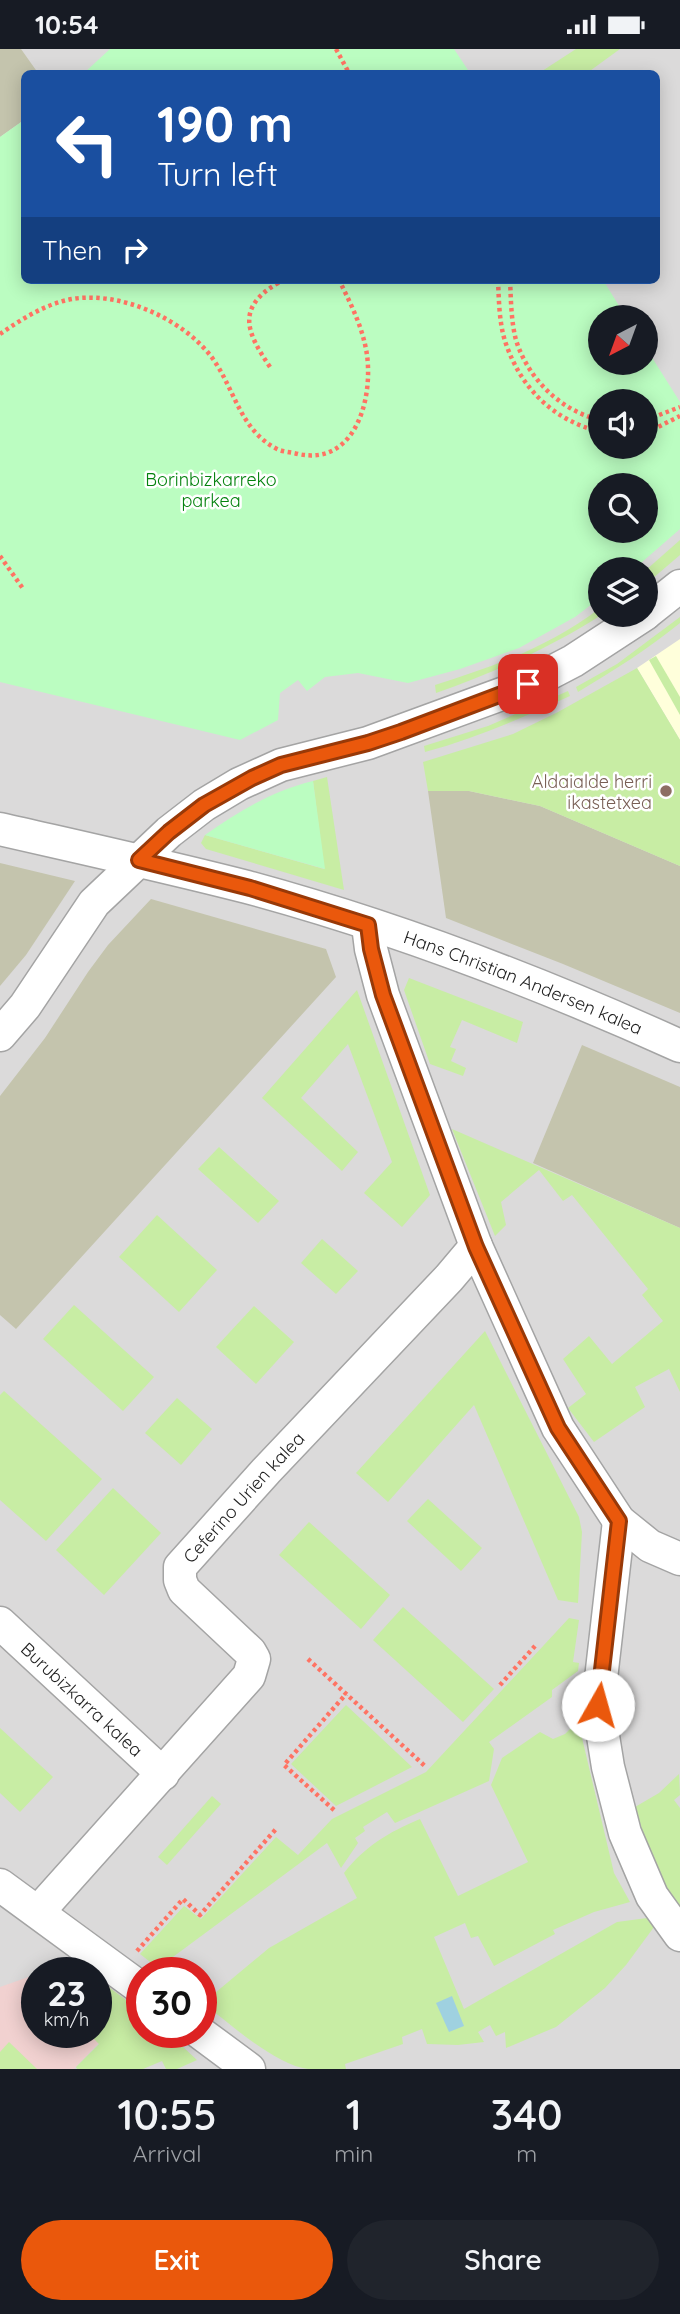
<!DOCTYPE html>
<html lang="en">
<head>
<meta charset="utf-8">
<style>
	:root { --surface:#171b24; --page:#20242c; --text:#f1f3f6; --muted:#9ea1a6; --accent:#ea580c }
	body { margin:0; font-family:Quicksand,sans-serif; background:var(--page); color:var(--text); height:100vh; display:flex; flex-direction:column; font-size:26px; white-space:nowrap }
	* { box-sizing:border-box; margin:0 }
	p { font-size:23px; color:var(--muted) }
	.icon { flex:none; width:38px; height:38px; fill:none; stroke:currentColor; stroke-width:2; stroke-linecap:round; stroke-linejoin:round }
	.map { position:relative; height:2020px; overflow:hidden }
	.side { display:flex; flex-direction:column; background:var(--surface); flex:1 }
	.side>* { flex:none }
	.banner { position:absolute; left:21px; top:21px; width:639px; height:214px; border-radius:10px; box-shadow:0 4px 18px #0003; background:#1a4fa0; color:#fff; overflow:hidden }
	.needle { width:46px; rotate:221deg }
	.controls { position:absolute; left:588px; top:256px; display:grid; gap:14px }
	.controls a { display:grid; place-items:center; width:70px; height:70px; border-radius:50%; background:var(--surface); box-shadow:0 4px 18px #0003; font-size:35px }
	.speed { position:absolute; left:21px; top:1908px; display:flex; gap:14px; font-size:35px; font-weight:700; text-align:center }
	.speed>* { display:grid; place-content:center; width:91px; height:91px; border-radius:50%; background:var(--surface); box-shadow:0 4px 18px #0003; line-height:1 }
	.speed small { font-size:18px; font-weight:400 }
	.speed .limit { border:10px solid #d22; background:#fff; color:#111 }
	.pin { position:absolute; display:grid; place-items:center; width:60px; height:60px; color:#fff; margin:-30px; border-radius:14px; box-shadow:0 4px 10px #0006 }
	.me { position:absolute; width:77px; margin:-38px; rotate:7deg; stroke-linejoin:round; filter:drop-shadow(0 0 5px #0008) }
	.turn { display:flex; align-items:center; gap:24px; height:147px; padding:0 21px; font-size:32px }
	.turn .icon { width:91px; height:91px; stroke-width:2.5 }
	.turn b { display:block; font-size:49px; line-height:60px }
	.then { display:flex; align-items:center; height:66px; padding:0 21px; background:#0003; gap:14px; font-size:26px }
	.eta { display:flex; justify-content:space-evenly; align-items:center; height:119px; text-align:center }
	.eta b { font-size:42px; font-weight:600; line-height:49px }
	.action { display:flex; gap:14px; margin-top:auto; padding:14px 21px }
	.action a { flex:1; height:80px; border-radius:42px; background:var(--accent); color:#fff; font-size:28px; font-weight:600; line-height:80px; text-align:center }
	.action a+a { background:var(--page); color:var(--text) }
	.status { display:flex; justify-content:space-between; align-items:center; height:49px; padding:0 35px; background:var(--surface); direction:ltr }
	.status svg { height:19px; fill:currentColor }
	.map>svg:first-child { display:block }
	.residential { fill:#dbdada; fill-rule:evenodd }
	.commercial { fill:#f1d1d0 }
	.education { fill:#ffffdb }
	.construction { fill:#c4c4ad }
	.grass { fill:#c8eda4 }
	.park { fill:#bbfdc1; fill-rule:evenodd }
	.water { fill:#9fd1e0 }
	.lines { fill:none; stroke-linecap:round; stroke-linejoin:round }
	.minor-casing { stroke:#a4a4a4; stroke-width:35 }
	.path { stroke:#ff7363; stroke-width:4.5; stroke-dasharray:3.5 3.5; stroke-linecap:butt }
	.minor { stroke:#fff; stroke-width:32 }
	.route-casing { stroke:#983908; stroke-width:18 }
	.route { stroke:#ea580c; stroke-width:12 }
	.education-dot { fill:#8d6e63; stroke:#fff; stroke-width:2.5 }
	.labels { text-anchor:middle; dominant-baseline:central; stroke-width:5; stroke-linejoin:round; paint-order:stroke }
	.park-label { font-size:18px; fill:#04820e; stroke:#fff }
	.education-label { font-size:18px; fill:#785e54; stroke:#fff; text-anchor:end }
	.street-label { font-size:18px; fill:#1d1d1d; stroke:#fff }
</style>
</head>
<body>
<div class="status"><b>10:54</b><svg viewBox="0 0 49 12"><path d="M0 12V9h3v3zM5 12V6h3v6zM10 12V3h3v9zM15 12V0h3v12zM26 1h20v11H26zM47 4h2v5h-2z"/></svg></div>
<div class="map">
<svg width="680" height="2020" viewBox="0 0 680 2020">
	<rect width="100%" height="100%" fill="#efebe2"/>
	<path class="residential" d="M0,0H680V2020H0ZM24,24H656V231H24ZM600,268H646V313H600ZM600,352H646V397H600ZM600,436H646V481H600ZM600,520H646V565H600ZM37,1923H96V1983H37ZM142,1923H201V1983H142Z"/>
	<path class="commercial" d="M37,1925V1983H96V1929L134,1957L74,2020H0V1938Z"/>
	<path class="education" d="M680,590V691L637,619Z"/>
	<g class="construction">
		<path d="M0,0H21L38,24H24V71L0,88Z"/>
		<path d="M428,742H469L540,757L680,817V964L563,915L446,869Z"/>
		<path d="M0,814L75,832L26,906L0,937Z"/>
		<path d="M151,850L326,900L336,928L16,1280L0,1266V1047L45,989L88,923L108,896Z"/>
		<path d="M582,996L680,1038V1179L533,1114Z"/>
	</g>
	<g class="grass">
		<path d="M576,0H620L587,24H539Z"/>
		<path d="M680,491V506L646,535V521Z"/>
		<path d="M600,559V565H603C550,599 495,623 436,644L435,636C495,617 549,598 600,559Z"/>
		<path d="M680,568V574C648,600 613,622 578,643L576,638L617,615Z"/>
		<path d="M656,607L680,648V666L649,611Z"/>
		<path d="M637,619L680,691V817L540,757L469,742H428L423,713L513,685L558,663Z"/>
		<path d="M568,642L570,647C522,669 476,689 425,703L424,697L488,677Z"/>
		<path d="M327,728L344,841L206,800L201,794L205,786L324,820L313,732Z"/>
		<path d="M409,929L523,973L517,994L462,971L450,998L456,1000L451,1012L466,1019L463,1027L430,1015L404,941Z"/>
		<path d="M357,941L430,1146L402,1178L364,1144L392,1113L348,995L301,1049L358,1103L342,1122L262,1049Z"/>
		<path d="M452,1080L680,1179V1343L669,1320L635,1338L645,1358L594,1393L568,1359L586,1345L563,1310L589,1287L612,1315L663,1272L642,1246L648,1240L572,1146L563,1152L539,1121L501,1153L506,1176L495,1187Z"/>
		<path d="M219,1098L279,1152L258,1174L198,1120Z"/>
		<path d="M157,1166L217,1221L179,1263L119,1208Z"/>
		<path d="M322,1190L358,1222L336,1245L301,1214Z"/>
		<path d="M74,1256L154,1328L123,1362L43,1290Z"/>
		<path d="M254,1257L294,1293L256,1335L216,1298Z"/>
		<path d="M485,1282L579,1468L582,1483L578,1554L558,1551L474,1356L388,1453L356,1424Z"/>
		<path d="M4,1342L102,1430L46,1492L0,1451V1346Z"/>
		<path d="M177,1349L212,1380L181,1416L145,1384Z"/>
		<path d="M113,1439L161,1484L104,1546L56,1501Z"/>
		<path d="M428,1450L482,1499L461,1522L407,1472Z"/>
		<path d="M309,1473L390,1546L361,1580L279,1506Z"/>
		<path d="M403,1558L494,1640L463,1673L373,1591Z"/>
		<path d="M569,1569L579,1571L573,1613L579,1614L578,1622L552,1641V1648L489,1693L494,1700L489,1732L395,1774L387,1763L363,1778L365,1782L355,1789L358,1794L341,1819L327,1794L158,1919L140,1905L184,1857L201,1870L276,1788L298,1806L332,1770L426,1723Z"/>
		<path d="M346,1656L412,1718L336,1757L291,1715Z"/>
		<path d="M578,1672L614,1824L630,1853L594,1863L553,1881L555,1885L494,1917L478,1887L471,1889L465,1874L434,1888L464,1960L617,1873L647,1869L654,1878L626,1916L605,1939L556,1978L506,1999L505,1983L496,1987L490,1976L478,1983L484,1993L458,1996L427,1995L422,1980L402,1988L403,1995L345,2015L346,2020C334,2020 320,2020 308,2020C275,2016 229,1974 203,1954L269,1899L357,1849L344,1824C365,1797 389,1783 420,1770L458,1847L528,1813L491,1736L502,1709L540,1683L553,1690L565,1685Z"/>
		<path d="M0,1679L53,1728L20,1763L0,1744Z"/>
		<path d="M679,1725L680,1746L674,1751L680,1759V1863L662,1835L646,1803L635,1758L659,1744Z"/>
		<path d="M212,1747L221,1755L167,1816L158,1808Z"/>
		<path d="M106,1936L142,1963V1983H167L197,2011L177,2020H166L162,2012L143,2020H77L76,2018L99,1995L87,1983H96V1949L104,1944L101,1939Z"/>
		<path d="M9,1993L37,2020H0V2003Z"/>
	</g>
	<g class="park">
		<path d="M110,0H454L470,24H84Z"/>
		<path d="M24,71V231H603L626,268H600V313H646V299L680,353V480L634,520H600V549L575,568L519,599L460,620L408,634L358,624L325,628L307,642L298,631L280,644L278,671L240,691L0,633V88ZM600,352H646V397H600ZM600,436H646V481H600Z"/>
		<path d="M313,732L325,820L205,786C239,762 272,742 313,732Z"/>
	</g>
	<path class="water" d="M452,1947L464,1977L449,1983L436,1954Z"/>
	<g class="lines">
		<defs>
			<g id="minor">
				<path d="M646,564L680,537"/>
				<path id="s1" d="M0,780C83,799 165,817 247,838C395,878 541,934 680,997"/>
				<path d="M368,876L371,900L383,946L476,1197L558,1379L619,1472L650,1497L680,1510"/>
				<path d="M0,986L25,957L94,854L169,783L204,756L239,735L281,716L368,694L529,635L573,612L645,565"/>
				<path d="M619,1472L598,1656L608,1718L625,1784L652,1847L680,1886"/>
				<path id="s2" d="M0,1574L163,1725"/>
				<path d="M0,1836L142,1940"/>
				<path id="s3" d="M38,1863L249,1627L254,1610L250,1603L184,1541L180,1531V1518L266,1422L449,1229L476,1197"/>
				<path d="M199,1983L249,2020"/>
			</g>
		</defs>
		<use href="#minor" class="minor-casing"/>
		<g class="path">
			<path d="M336,0L349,24"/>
			<path d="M498,231C499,252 499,275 506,295C522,341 554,371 600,383"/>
			<path d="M510,231C511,251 511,272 516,291C528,330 561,362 600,371"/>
			<path d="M0,285C22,270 45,255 72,250C121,242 184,270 213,310C235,341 240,381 277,400C283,403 291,403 298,405C355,417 373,351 367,306C363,279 351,255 339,231"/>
			<path d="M270,318C247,284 235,259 278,234V231"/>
			<path d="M646,371L680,358"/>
			<path d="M646,384L680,367"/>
			<path d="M0,507L24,541"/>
			<path d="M308,1610L426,1718"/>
			<path d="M500,1636L535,1597"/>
			<path d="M334,1761L284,1716L346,1645"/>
			<path d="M137,1902L183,1850L200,1866L276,1780"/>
		</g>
		<use href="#minor" class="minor"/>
	</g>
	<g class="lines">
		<defs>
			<path id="route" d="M528,635L401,683L368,694L281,716L252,729L204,756L169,783L139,811L250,839L368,876L371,900L383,946L476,1198L558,1379L619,1472L598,1656"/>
		</defs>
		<use href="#route" class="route-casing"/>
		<use href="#route" class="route"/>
	</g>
	<circle class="education-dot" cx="666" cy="742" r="7"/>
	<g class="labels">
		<g class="park-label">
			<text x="211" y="430">Borinbizkarreko<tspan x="211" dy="21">parkea</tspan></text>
		</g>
		<g class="education-label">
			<text x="652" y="732">Aldaialde herri<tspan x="652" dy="21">ikastetxea</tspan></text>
		</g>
		<g class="street-label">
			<text stroke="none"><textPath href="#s1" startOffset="546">Hans Christian Andersen kalea</textPath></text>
			<text stroke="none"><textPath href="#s3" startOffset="551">Ceferino Urien kalea</textPath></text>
			<text stroke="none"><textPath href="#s2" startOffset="112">Burubizkarra kalea</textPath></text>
		</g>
	</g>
</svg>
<div class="controls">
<a><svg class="needle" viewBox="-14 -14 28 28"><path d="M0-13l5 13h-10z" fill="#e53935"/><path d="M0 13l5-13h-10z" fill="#9ea1a6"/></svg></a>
<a><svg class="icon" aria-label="sound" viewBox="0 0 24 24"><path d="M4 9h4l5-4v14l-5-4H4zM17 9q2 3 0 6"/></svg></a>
<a><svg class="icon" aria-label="search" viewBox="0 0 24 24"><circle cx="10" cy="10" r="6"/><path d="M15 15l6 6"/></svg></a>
<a><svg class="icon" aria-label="layers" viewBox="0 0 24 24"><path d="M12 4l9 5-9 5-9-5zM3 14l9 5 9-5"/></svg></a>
</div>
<div class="speed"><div>23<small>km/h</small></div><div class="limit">30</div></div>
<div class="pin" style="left:528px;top:635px;background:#d93025"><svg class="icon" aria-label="arrive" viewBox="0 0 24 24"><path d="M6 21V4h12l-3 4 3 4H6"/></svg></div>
<svg class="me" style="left:598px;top:1656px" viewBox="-20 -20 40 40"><circle r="19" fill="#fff"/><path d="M0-13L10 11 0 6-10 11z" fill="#ea580c"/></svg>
<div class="banner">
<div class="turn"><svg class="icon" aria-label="left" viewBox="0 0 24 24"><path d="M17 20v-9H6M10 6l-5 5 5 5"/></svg><div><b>190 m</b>Turn left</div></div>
<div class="then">Then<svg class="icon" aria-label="right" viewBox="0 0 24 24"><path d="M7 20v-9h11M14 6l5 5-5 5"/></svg></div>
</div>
</div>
<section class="side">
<div class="eta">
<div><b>10:55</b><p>Arrival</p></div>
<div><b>1</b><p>min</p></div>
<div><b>340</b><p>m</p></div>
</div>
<div class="action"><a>Exit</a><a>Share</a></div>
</section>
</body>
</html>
